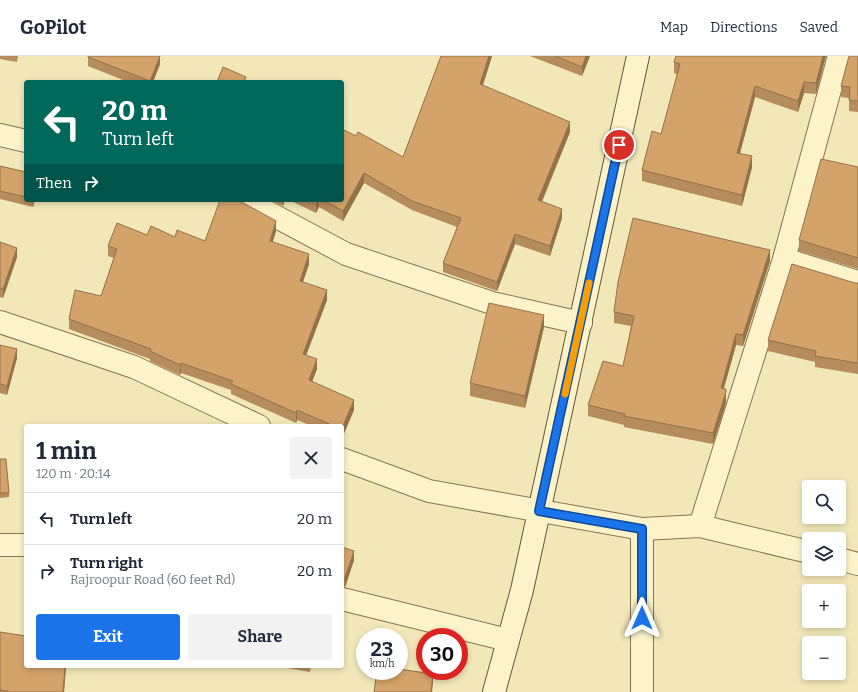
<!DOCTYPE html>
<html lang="en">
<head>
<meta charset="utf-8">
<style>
	:root { --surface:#fff; --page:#f2f2f3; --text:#1f2937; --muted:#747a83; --line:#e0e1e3; --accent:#1a73e8 }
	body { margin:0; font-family:Bitter,serif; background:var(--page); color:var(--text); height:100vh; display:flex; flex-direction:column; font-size:15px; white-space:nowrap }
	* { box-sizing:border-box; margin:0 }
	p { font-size:13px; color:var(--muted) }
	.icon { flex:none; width:22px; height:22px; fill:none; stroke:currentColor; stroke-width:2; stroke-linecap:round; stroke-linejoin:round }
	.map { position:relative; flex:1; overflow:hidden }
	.drawer { position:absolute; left:24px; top:368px; width:320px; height:244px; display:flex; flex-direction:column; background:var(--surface); border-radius:4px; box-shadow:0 2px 6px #0003 }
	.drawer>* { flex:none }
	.top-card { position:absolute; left:24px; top:24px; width:320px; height:122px; border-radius:4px; box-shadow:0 2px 6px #0003; background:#00695c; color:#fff; overflow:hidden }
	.tools { position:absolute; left:802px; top:424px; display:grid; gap:8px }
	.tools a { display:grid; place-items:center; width:44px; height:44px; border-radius:4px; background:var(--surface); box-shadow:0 2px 6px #0003; font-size:20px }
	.speed { position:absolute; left:356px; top:572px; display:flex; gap:8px; font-size:20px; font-weight:700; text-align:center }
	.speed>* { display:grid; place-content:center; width:52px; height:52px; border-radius:50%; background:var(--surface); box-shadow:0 2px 6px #0003; line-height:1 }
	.speed small { font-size:10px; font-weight:400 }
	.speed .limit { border:6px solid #d22; background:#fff; color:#111 }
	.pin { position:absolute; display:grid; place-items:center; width:34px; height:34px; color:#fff; margin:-17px; border:2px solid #fff; border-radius:50%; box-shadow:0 1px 4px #0007 }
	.me { position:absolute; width:44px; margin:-22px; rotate:0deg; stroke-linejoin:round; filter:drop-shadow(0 0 3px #0008) }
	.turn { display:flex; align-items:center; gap:14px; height:84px; padding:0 12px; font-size:18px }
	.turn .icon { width:52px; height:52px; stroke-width:2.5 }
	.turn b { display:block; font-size:28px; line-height:34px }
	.then { display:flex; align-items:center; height:38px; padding:0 12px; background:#0003; gap:8px; font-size:15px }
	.round { display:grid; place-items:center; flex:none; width:42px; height:42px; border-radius:4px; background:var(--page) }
	.head { display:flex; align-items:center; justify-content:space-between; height:68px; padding:0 12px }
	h1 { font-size:24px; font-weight:700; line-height:30px }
	.button { display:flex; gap:8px; margin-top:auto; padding:8px 12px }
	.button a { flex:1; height:46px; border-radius:4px; background:var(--accent); color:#fff; font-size:16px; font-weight:700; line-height:46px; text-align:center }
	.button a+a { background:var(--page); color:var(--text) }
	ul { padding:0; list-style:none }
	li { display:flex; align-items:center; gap:12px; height:52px; padding:0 12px; border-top:1px solid var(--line) }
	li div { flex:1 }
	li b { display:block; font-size:15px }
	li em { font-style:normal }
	header { display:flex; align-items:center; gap:24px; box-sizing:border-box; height:56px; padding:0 20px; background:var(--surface); border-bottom:1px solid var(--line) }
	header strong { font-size:19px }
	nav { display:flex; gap:22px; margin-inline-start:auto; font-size:14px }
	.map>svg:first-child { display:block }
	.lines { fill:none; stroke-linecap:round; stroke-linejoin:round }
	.street-casing { stroke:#887652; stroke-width:24 }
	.secondary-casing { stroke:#695636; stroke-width:24 }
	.street { stroke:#fcf3cb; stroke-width:22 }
	.secondary { stroke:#fcf3cb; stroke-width:22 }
	.wall { fill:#b58c5b }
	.shaded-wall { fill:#94724a }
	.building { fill:#d3a36a; stroke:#94724a }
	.route-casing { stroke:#114b97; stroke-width:10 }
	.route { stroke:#1a73e8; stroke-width:7 }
	.slow { stroke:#f59e0b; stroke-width:7 }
</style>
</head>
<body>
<header>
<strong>GoPilot</strong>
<nav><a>Map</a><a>Directions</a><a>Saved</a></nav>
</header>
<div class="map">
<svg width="858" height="636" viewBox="0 0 858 636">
	<rect width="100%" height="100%" fill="#f1e7b8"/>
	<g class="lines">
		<defs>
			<g id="street">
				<path d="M0,79L26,85"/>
				<path d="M245,144L346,198L492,247L581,267"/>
				<path d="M784,203L858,226"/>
				<path d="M0,266L134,311L259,370"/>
				<path d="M342,403L429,435L642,473L700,470L809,496"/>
				<path d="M700,470L784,203L839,0"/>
				<path d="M642,473V636"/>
				<path d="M0,489H26"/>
				<path d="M839,503L858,508"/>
				<path d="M342,543L508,584"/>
			</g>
			<path id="secondary" d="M494,636L522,534L638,0"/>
		</defs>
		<use href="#street" class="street-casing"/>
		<use href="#secondary" class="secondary-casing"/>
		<use href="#street" class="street"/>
		<use href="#secondary" class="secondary"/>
	</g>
	<g class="wall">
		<path d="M0,0H18L17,6L0,3Z"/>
		<path d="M160,0V8L153,26H128L88,10V1Z"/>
		<path d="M441,0H492L483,29L570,76L542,146L562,162L550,200L515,188L497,235L443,216V207L457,171L412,154L364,127L343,165L319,151L316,157L289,144H342L356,80L403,101Z"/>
		<path d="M530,0H590L582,20Z"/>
		<path d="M826,0L816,38L804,37L798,56L755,41L740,97L752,111L742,150L642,125V114L661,78L678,19L674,17V6Z"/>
		<path d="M858,0V56L849,55V42L841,41V30Z"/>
		<path d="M0,110L26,116V144H35L33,151L0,143Z"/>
		<path d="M858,111V213L799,195V184Z"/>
		<path d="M271,144H285L283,150Z"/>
		<path d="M276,175L272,186L309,208L303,226L327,244L306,299L317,313L312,325L354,354L342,382V370H312L297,364L296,367L231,338V334L181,317L180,319L150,305V303L69,273V263L101,240L114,202L108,200V190L147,179L175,181L205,185Z"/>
		<path d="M0,186L17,201L3,242L0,241Z"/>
		<path d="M770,205L743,290L736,289L724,332L726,343V347L713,388L624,371V369L588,360V349L623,310L631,270L614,267V256Z"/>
		<path d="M855,227H858V318L815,311V306L768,295V284Z"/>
		<path d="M544,271L525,352L470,340V327Z"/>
		<path d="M0,289L17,302L7,339L0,337Z"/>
		<path d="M0,403L9,437V441L0,442Z"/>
		<path d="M342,491L354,504L345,531H342Z"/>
		<path d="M0,576L26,610H66L64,636H0Z"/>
		<path d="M275,610H311L310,616Z"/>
	</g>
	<g class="shaded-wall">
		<path d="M160,0V8L153,26H150Z"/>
		<path d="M489,0H492L480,38V28Z"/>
		<path d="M586,0H590L582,20V11Z"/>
		<path d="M823,0H826L816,38V27Z"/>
		<path d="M804,26V37L798,56V45Z"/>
		<path d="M755,30V41L737,108V97Z"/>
		<path d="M570,66V76L538,154V144Z"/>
		<path d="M752,100V111L742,150V139Z"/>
		<path d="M364,117V127L343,165V155Z"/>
		<path d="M33,144H35L33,151Z"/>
		<path d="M283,144H285L283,150Z"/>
		<path d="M317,144H319V151L316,157V148Z"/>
		<path d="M562,153V162L550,200V190Z"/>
		<path d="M276,165V175L270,195V185Z"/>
		<path d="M515,178V188L497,235V226Z"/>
		<path d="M17,192V201L3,242V233Z"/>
		<path d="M770,194V205L743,290V279Z"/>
		<path d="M309,198V208L300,234V225Z"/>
		<path d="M327,234V244L303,308V298Z"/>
		<path d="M544,259V271L525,352V340Z"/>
		<path d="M736,278V289L721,342V332Z"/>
		<path d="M17,293V302L7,339V330Z"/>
		<path d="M317,303V313L309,334V324Z"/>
		<path d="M181,307V317L180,319V309Z"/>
		<path d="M726,333V347L713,388V377Z"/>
		<path d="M354,344V354L342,382V372Z"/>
		<path d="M297,354V364L296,367V357Z"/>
		<path d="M354,495V504L345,531V522Z"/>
		<path d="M65,610H66L64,636H63Z"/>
		<path d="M433,618V627L432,636H431Z"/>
	</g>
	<g class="building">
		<path d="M88,0H160L150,25L88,1Z"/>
		<path d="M441,0H489L480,28L570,66L538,144L562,153L550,190L515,178L497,226L443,207L461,162L412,145L364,117L343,155L323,144H342V73L356,80L358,76L403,101Z"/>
		<path d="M555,0H586L582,11Z"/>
		<path d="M676,0H823L816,27L804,26L798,45L755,30L737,97L752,100L742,139L642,114L652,75L661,78L680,8L674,6Z"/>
		<path d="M849,0H858V45L849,44L850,31L841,30Z"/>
		<path d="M223,11L246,21L244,26H217Z"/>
		<path d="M821,103L858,111V202L799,184Z"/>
		<path d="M0,110L26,116V141L0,135Z"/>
		<path d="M220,144H238L276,165L270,185L309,198L300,225L327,234L303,298L317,303L309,324L354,344L342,372V370H334L297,354L296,357L231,328L233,325L181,307L180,309L150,295L151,293L69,263L75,234L101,240L117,193L108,190L117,167L147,179L151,170L175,181L177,174L205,185Z"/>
		<path d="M308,144H317L316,148Z"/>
		<path d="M633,162L770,194L743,279L736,278L721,332L726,333V336L713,377L624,360L625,358L588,349L603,305L623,310L634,260L614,256L618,226Z"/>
		<path d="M0,186L17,192L3,233L0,232Z"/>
		<path d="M792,208L855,227H858V307L815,300L816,295L768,284Z"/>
		<path d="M489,247L544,259L525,340L470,327Z"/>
		<path d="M0,289L17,293L7,330L0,328Z"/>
		<path d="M0,403H6L9,437H0Z"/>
		<path d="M342,491L354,495L345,522H342Z"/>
		<path d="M0,576L26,580V610H65L63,636H8V635L0,634Z"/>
		<path d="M399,613L433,618L431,636H374L377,615H399Z"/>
	</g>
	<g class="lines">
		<defs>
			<path id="route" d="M619,89L539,455L642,473V562"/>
		</defs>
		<use href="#route" class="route-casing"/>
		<use href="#route" class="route"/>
		<path class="slow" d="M565,338L589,227"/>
	</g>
</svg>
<div class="tools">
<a><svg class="icon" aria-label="search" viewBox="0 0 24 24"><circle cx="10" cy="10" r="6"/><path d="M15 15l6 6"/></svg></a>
<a><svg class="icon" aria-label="layers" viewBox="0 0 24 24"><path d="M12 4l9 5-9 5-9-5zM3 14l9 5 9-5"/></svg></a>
<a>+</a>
<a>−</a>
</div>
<div class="speed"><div>23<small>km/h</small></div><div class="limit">30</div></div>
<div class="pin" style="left:619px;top:89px;background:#d93025"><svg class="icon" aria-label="arrive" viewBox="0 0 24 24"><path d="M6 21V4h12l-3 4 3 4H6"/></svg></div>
<svg class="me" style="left:642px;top:562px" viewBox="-20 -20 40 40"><path d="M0-17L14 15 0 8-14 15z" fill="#1a73e8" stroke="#fff" stroke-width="4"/></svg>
<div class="top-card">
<div class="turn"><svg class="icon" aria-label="left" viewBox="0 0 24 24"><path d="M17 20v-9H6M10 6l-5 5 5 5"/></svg><div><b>20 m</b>Turn left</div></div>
<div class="then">Then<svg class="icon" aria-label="right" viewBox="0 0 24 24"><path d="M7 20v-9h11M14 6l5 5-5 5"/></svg></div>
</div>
<section class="drawer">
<div class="head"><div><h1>1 min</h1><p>120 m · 20:14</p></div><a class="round"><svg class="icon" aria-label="close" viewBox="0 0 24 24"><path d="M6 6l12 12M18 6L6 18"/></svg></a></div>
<ul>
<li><svg class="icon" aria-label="left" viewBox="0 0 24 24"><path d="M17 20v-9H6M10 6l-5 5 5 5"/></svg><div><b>Turn left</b></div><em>20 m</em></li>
<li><svg class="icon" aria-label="right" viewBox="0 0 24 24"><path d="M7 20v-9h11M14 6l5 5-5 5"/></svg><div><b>Turn right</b><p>Rajroopur Road (60 feet Rd)</p></div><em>20 m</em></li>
</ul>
<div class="button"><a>Exit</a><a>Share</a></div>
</section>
</div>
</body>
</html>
